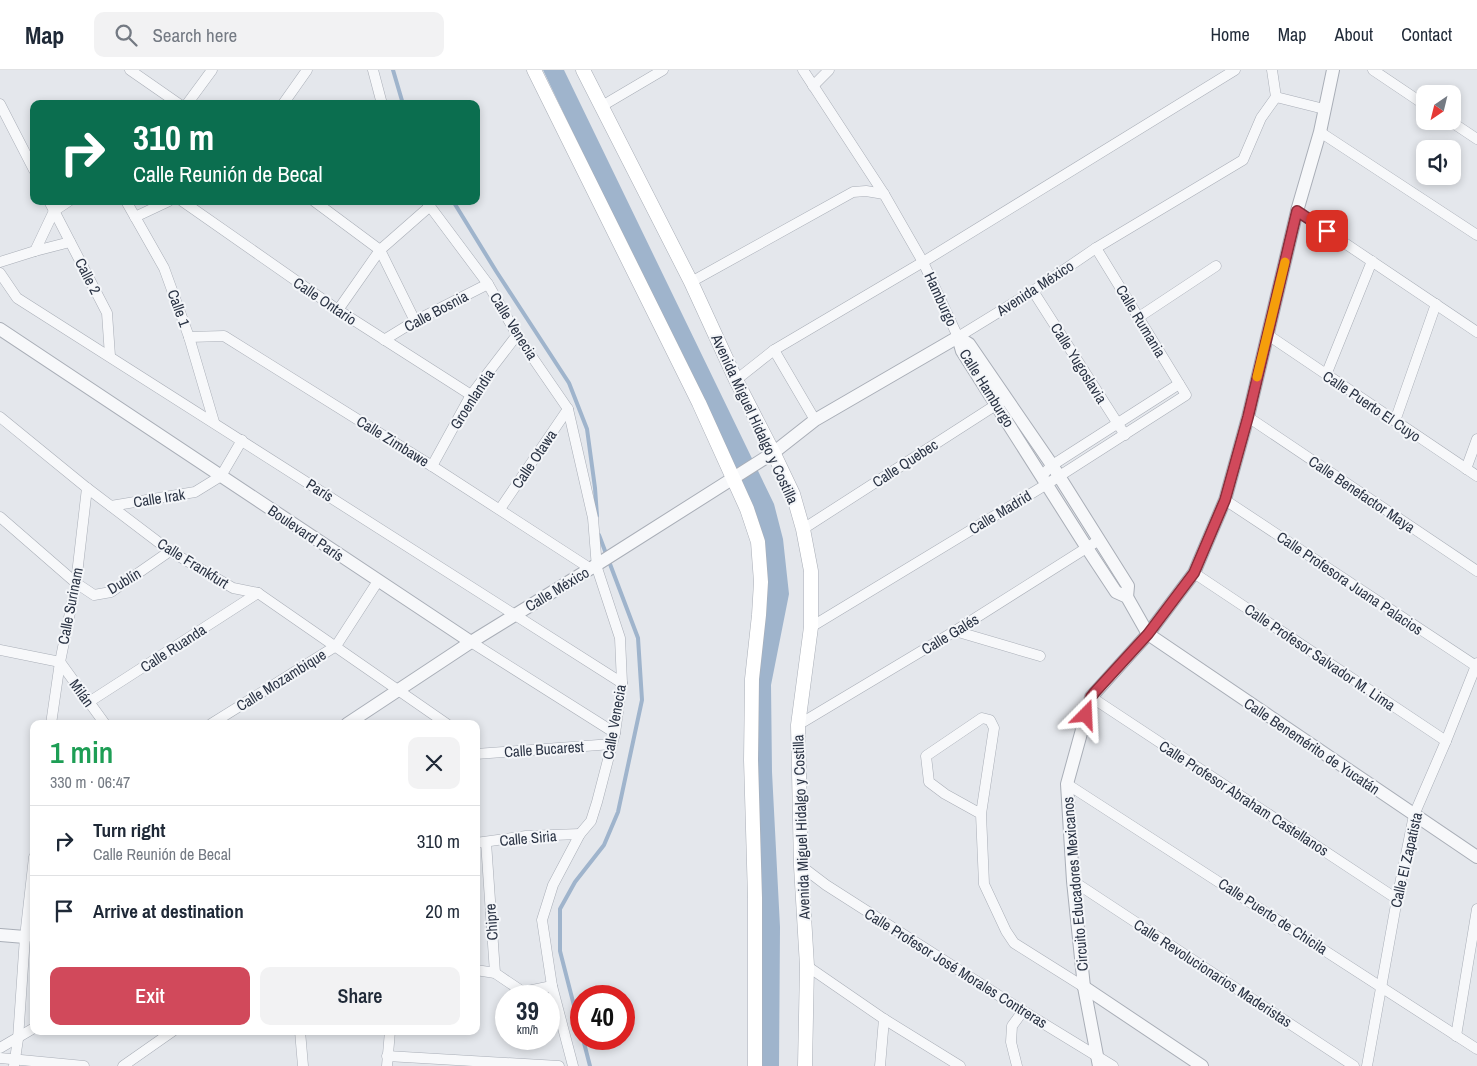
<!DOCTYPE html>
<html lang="en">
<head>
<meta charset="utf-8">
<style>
	:root { --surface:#fff; --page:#f2f2f3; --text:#1f2937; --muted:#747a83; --line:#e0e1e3; --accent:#d1495b }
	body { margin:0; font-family:"Archivo Narrow",sans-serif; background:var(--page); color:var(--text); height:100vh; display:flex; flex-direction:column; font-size:19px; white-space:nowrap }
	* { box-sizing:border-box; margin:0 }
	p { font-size:16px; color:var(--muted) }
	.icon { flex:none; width:28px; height:28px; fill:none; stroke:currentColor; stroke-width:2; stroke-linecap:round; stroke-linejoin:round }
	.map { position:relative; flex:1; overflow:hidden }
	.details { position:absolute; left:30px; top:650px; width:450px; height:315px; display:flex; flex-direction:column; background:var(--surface); border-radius:10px; box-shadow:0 2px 8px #0003 }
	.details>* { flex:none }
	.banner { position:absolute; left:30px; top:30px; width:450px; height:105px; border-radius:10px; box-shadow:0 2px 8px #0003; background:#0b6e4f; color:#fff; overflow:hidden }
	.needle { width:32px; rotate:215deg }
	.fabs { position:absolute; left:1416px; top:15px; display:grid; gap:10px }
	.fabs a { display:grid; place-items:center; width:45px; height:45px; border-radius:10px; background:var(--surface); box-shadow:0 2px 8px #0003; font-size:25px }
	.speed { position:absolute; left:495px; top:915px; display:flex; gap:10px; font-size:25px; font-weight:700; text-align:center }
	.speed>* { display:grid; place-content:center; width:65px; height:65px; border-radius:50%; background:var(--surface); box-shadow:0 2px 8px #0003; line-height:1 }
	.speed small { font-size:12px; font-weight:400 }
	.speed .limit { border:8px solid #d22; background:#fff; color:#111 }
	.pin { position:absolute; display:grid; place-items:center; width:42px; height:42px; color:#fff; margin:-21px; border-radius:10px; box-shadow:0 2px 8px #0006 }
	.me { position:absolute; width:55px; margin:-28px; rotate:21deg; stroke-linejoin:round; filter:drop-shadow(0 0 4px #0008) }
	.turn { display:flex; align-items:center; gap:18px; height:105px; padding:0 20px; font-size:22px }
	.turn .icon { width:65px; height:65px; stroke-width:2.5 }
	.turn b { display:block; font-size:35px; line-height:42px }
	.round { display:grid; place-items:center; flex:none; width:52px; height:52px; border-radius:10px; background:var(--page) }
	.head { display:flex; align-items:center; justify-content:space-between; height:85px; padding:0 20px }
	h1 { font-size:30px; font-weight:600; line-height:38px; color:#1e9e55 }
	.primary-button { display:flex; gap:10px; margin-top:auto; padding:10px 20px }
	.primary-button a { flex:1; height:58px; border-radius:10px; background:var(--accent); color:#fff; font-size:20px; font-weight:600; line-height:58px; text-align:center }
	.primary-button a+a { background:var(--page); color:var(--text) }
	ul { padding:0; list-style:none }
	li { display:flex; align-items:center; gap:15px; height:70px; padding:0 20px; border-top:1px solid var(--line) }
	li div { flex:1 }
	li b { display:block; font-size:19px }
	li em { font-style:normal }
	header { display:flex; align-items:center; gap:30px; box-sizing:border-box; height:70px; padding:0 25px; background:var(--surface); border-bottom:1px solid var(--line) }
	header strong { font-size:24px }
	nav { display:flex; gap:28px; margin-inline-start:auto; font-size:18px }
	.search { width:350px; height:45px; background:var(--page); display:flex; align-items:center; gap:12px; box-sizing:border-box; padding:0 18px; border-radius:10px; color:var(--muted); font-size:19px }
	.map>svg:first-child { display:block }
	.water { fill:#9fb4cc }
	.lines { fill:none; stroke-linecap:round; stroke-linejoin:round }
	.stream { stroke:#9fb4cc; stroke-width:4 }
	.minor-casing { stroke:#a9aeb7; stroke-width:11 }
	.tertiary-casing { stroke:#a9aeb7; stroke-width:14 }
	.secondary-casing { stroke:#a9aeb7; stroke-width:15 }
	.minor { stroke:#f7f8fa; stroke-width:10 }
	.tertiary { stroke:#f7f8fa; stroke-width:12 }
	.secondary { stroke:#fff; stroke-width:14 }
	.route-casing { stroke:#882f3b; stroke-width:12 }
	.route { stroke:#d1495b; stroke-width:9 }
	.slow { stroke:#f59e0b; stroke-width:9 }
	.labels { text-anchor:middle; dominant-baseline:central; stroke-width:4; stroke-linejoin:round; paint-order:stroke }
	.street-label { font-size:15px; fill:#2b3445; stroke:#f4f6f9 }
</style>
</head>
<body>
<header>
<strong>Map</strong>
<div class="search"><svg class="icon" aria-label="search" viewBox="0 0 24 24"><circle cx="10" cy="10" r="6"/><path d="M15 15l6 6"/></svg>Search here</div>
<nav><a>Home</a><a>Map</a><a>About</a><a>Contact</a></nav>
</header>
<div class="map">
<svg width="1477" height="996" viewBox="0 0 1477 996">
	<rect width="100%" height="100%" fill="#e4e7ec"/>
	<path class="water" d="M543,0H564L774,434L783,469L789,524L771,615L772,702L780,857L779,996H760L754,684L758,452Z"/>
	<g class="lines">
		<g class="stream">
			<path d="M393,0L403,34"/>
			<path d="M453,131L496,201L569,313L587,359L595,418L597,446"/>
			<path d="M581,963L560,881V839L575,812L604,775L618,742L642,630L638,568L599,465"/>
			<path d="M583,969L590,996"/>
		</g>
		<defs>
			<g id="minor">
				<path d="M130,0L179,34"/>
				<path d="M373,0L382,34"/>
				<path d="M803,0L884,124L923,192L958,267L1033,221L1096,178L1243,90L1261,48L1276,27"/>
				<path d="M1272,0L1276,27"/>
				<path d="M1373,0L1425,35"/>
				<path d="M813,16L829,0"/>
				<path d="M1276,27L1324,39"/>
				<path d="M0,34L34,100"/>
				<path d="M187,34L212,0"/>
				<path d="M283,34L307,0"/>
				<path d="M602,36L663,0"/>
				<path d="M1450,51L1477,69"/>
				<path d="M1320,62L1477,165"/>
				<path d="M49,131L107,243L110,286"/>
				<path d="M126,131L164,198L189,267L214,352"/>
				<path d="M182,131L338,240L471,325"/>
				<path d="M314,131L380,180L415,251"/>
				<path d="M426,131L488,214L517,265L568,339L593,448L597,498L620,568L622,613L615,663L597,732L591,751L580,764L553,815L542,850L552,916L573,996"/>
				<path d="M1297,141L1477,262"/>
				<path d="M135,147L169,131"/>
				<path d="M35,181L70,172"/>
				<path d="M0,192L35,181L54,141L69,131"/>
				<path d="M0,203L17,228L622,613"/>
				<path d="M691,212L853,122L866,121L884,124"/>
				<path d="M1033,221L1125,365"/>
				<path d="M338,240L380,180L429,137"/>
				<path d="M1139,247L1216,196"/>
				<path d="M1268,265L1477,406"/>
				<path d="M189,267L224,266L432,396L591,499"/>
				<path d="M384,270L415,251L488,214"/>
				<path d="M774,280L815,350"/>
				<path d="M1326,305L1372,191"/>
				<path d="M736,310L774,280L923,192L1235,0"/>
				<path d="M0,347L87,418L170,481L233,518L258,523L447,654"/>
				<path d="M1248,347L1477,501"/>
				<path d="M1395,351L1436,234"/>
				<path d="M432,396L471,325L517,265"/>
				<path d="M1466,399L1477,369"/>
				<path d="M1042,406L1051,396L1179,314"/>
				<path d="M1225,430L1476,596"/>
				<path d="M111,436L195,422L221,406L242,370"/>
				<path d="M500,439L568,339"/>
				<path d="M0,447L76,513L94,525L111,522L170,481"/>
				<path d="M803,459L1002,331"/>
				<path d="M1194,503L1446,671"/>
				<path d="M811,557L1047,414L1186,325L1096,178"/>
				<path d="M955,561L1040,586"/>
				<path d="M471,572L615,663"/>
				<path d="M0,580L60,592"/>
				<path d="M60,592L105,654"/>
				<path d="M1091,627L1397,829"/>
				<path d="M89,632L258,523"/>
				<path d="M51,654L60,592L76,513L87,418"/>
				<path d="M211,654L336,576L378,511"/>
				<path d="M798,655L955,561L1099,470"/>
				<path d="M476,684L612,674"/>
				<path d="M1067,714L1477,979"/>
				<path d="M981,744L945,724L929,712L926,686L982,648L990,650L994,658L981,744L984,814L1006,861L1014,873L1084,917"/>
				<path d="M486,772L495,903"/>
				<path d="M476,773L526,766L580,764"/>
				<path d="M801,796L826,815L1023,941L1113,996"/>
				<path d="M1073,811L1354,996"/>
				<path d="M807,896L884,949L960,996"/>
				<path d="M476,900L495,903L523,922L552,916"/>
				<path d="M300,961L303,996"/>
				<path d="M1456,966L1477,839"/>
				<path d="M0,978L34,958"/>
				<path d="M387,986L559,996"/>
				<path d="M0,988L84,996"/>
				<path d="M14,996L18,969L25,867L34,787"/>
				<path d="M123,996L173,961"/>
				<path d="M387,996L390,961"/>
				<path d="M880,996L884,949"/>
				<path d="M1017,996L1011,972L1012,956L1023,941"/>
				<path d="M1367,996L1397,829L1414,745L1446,671L1477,593"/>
			</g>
			<g id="tertiary">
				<path d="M0,259L471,572"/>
				<path d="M958,267L962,281L1087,478L1116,522L1127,527L1148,564L1477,787"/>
				<path d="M958,267L969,274L1052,395L1128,516L1127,527"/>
				<path d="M347,654L471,572L601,492L773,383L815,350L958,267"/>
				<path d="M0,865L25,867L34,861"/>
				<path d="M1084,917L1202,996"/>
				<path d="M1099,996L1084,917L1073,811L1067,714L1091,627L1148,564L1194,503L1225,430L1248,347L1297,141L1320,62L1333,0"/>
			</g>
			<g id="secondary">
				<path d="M534,0L699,333L747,439L758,472L761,512L759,545L752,609L751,690L755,828V996"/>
				<path d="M583,0L691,212L736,310L774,384L793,424L803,459L811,501V557L798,655L801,796L807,896L805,996"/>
			</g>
		</defs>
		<use href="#minor" class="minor-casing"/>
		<use href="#tertiary" class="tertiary-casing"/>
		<use href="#secondary" class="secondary-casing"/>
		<use href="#minor" class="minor"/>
		<use href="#tertiary" class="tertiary"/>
		<use href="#secondary" class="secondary"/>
	</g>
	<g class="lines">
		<defs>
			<path id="route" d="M1086,645L1091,627L1095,622L1148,564L1194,503L1225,430L1248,347L1297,141L1327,161"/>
		</defs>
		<use href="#route" class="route-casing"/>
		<use href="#route" class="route"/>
		<path class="slow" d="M1257,307L1285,192"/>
	</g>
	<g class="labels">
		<g class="street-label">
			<text transform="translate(88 206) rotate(63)">Calle 2</text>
			<text transform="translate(1035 218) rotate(-33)">Avenida México</text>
			<text transform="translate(941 229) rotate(65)">Hamburgo</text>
			<text transform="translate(325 231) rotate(34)">Calle Ontario</text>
			<text transform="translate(179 238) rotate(70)">Calle 1</text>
			<text transform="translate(436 241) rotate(-28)">Calle Bosnia</text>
			<text transform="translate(1141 251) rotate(59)">Calle Rumania</text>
			<text transform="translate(514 256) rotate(58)">Calle Venecia</text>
			<text transform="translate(1079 293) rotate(58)">Calle Yugoslavia</text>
			<text transform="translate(987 318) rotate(58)">Calle Hamburgo</text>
			<text transform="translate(472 329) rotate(-57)">Groenlandia</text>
			<text transform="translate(1372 336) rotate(34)">Calle Puerto El Cuyo</text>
			<text transform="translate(755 349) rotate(65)">Avenida Miguel Hidalgo y Costilla</text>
			<text transform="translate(393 371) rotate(32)">Calle Zimbawe</text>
			<text transform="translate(534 389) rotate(-56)">Calle Otawa</text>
			<text transform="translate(905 393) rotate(-33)">Calle Quebec</text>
			<text transform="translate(320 420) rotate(32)">París</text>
			<text transform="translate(1362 424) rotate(34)">Calle Benefactor Maya</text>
			<text transform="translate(159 428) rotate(-9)">Calle Irak</text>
			<text transform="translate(1000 442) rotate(-31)">Calle Madrid</text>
			<text transform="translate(306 463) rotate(34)">Boulevard París</text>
			<text transform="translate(193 493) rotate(32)">Calle Frankfurt</text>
			<text transform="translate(124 511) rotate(-31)">Dublín</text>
			<text transform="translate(1350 513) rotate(34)">Calle Profesora Juana Palacios</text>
			<text transform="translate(557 519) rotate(-31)">Calle México</text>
			<text transform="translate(70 536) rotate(-79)">Calle Surinam</text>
			<text transform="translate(950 564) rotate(-31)">Calle Galés</text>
			<text transform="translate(173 578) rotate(-33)">Calle Ruanda</text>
			<text transform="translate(1320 587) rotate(34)">Calle Profesor Salvador M. Lima</text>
			<text transform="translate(281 610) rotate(-32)">Calle Mozambique</text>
			<text transform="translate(82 623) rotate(54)">Milán</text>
			<text transform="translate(614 652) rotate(-80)">Calle Venecia</text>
			<text transform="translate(1312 676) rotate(34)">Calle Benemérito de Yucatán</text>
			<text transform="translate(544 679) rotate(-4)">Calle Bucarest</text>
			<text transform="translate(1244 728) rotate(33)">Calle Profesor Abraham Castellanos</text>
			<text transform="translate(801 757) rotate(-92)">Avenida Miguel Hidalgo y Costilla</text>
			<text transform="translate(528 768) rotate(-5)">Calle Siria</text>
			<text transform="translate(1406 790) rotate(-77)">Calle El Zapatista</text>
			<text transform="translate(1075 814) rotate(-95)">Circuito Educadores Mexicanos</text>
			<text transform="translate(1273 846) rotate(33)">Calle Puerto de Chicila</text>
			<text transform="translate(491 852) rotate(-94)">Chipre</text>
			<text transform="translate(956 898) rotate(32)">Calle Profesor José Morales Contreras</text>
			<text transform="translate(1213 903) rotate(33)">Calle Revolucionarios Maderistas</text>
		</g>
	</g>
</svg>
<div class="fabs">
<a><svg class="needle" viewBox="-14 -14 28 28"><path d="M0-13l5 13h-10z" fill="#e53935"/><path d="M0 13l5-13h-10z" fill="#747a83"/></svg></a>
<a><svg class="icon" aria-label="sound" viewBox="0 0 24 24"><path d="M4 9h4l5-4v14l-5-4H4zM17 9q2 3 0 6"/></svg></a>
</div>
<div class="speed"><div>39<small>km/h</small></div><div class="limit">40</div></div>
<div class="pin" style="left:1327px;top:161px;background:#d93025"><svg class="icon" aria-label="arrive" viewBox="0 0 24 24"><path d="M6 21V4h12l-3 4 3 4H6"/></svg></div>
<svg class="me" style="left:1086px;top:645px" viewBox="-20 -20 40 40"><path d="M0-17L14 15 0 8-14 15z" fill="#d1495b" stroke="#fff" stroke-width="4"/></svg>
<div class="banner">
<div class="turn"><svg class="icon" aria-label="right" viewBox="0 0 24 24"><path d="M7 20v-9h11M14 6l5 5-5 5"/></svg><div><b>310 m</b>Calle Reunión de Becal</div></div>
</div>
<section class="details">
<div class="head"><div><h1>1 min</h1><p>330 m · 06:47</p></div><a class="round"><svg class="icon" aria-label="close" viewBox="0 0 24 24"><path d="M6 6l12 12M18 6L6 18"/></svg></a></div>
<ul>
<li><svg class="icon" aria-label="right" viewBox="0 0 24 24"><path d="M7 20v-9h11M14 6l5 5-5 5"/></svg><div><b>Turn right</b><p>Calle Reunión de Becal</p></div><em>310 m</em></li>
<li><svg class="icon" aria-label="arrive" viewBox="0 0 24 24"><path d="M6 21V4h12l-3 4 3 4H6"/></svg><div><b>Arrive at destination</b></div><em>20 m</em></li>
</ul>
<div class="primary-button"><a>Exit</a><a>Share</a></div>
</section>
</div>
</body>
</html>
